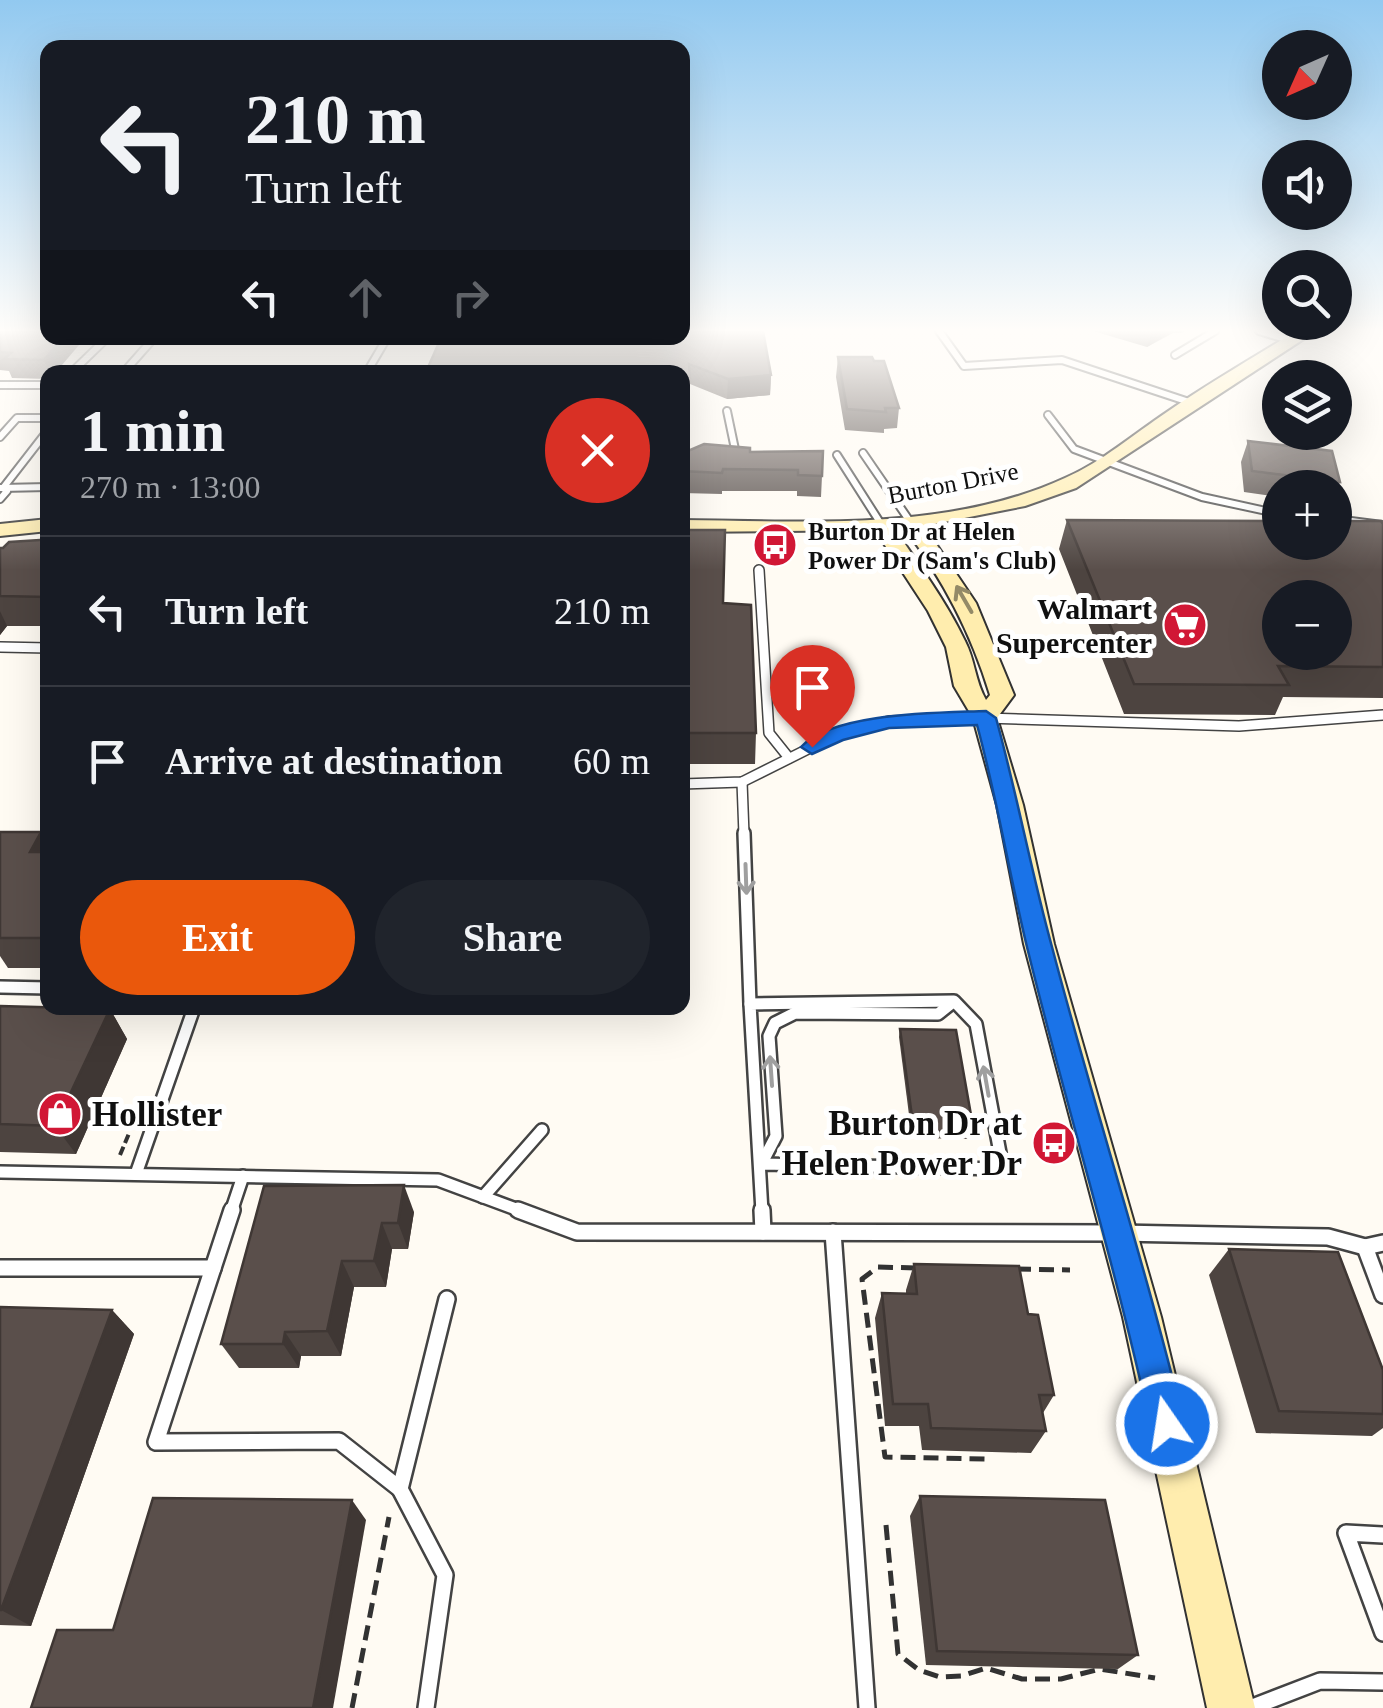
<!DOCTYPE html>
<html lang="en">
<head>
<meta charset="utf-8">
<style>
	:root { --surface:#171b24; --page:#20242c; --text:#f1f3f6; --muted:#9ea1a6; --line:#363941; --accent:#ea580c }
	body { margin:0; font-family:Georgia,serif; background:var(--page); color:var(--text); height:100vh; display:flex; flex-direction:column; font-size:38px; white-space:nowrap }
	* { box-sizing:border-box; margin:0 }
	p { font-size:32px; color:var(--muted) }
	.icon { flex:none; width:55px; height:55px; fill:none; stroke:currentColor; stroke-width:2; stroke-linecap:round; stroke-linejoin:round }
	.map { position:relative; flex:1; overflow:hidden }
	.details { position:absolute; left:40px; top:365px; width:650px; height:650px; display:flex; flex-direction:column; background:var(--surface); border-radius:20px; box-shadow:0 10px 40px #0002 }
	.details>* { flex:none }
	.banner { position:absolute; left:40px; top:40px; width:650px; height:305px; border-radius:20px; box-shadow:0 10px 40px #0002; background:#171b24; color:var(--text); overflow:hidden }
	.needle { width:65px; rotate:225deg }
	.controls { position:absolute; left:1262px; top:30px; display:grid; gap:20px }
	.controls a { display:grid; place-items:center; width:90px; height:90px; border-radius:50%; background:var(--surface); box-shadow:0 10px 40px #0002; font-size:50px }
	.pin { position:absolute; display:grid; place-items:center; width:85px; height:85px; color:#fff; margin:-102px -42px; border-radius:50% 50% 50% 0; rotate:-45deg; box-shadow:0 0 10px #0007 }
	.pin .icon { rotate:45deg }
	.me { position:absolute; width:110px; margin:-55px; rotate:347deg; stroke-linejoin:round; filter:drop-shadow(0 0 8px #0008) }
	.turn { display:flex; align-items:center; gap:35px; height:210px; padding:0 40px; font-size:45px }
	.turn .icon { width:130px; height:130px; stroke-width:2.5 }
	.turn b { display:block; font-size:70px; line-height:85px }
	.lanes { display:flex; align-items:center; height:95px; padding:0 40px; background:#0003; justify-content:center; gap:50px; direction:ltr }
	.lanes .off { opacity:.35 }
	.round { display:grid; place-items:center; flex:none; width:105px; height:105px; border-radius:52px; background:var(--page) }
	.head { display:flex; align-items:center; justify-content:space-between; height:170px; padding:0 40px }
	h1 { font-size:60px; font-weight:800; line-height:75px }
	.button { display:flex; gap:20px; margin-top:auto; padding:20px 40px }
	.button a { flex:1; height:115px; border-radius:60px; background:var(--accent); color:#fff; font-size:40px; font-weight:800; line-height:115px; text-align:center }
	.button a+a { background:var(--page); color:var(--text) }
	ul { padding:0; list-style:none }
	li { display:flex; align-items:center; gap:30px; height:150px; padding:0 40px; border-top:2px solid var(--line) }
	li div { flex:1 }
	li b { display:block; font-size:38px }
	li em { font-style:normal }
	.map>svg:first-child { display:block }
	.lines { fill:none; stroke-linecap:round; stroke-linejoin:round }
	.lane-far3-casing { stroke:#434343; stroke-width:10 }
	.lane-far2-casing { stroke:#434343; stroke-width:12 }
	.lane-far1-casing { stroke:#434343; stroke-width:16 }
	.lane-casing { stroke:#434343; stroke-width:20 }
	.secondary-casing { stroke:#323232; stroke-width:4 }
	.path-far1 { stroke:#323232; stroke-width:4; stroke-dasharray:9 4; stroke-linecap:butt }
	.path { stroke:#323232; stroke-width:5; stroke-dasharray:15 8; stroke-linecap:butt }
	.lane-far3 { stroke:#fff; stroke-width:6 }
	.lane-far2 { stroke:#fff; stroke-width:9 }
	.lane-far1 { stroke:#fff; stroke-width:11 }
	.lane { stroke:#fff; stroke-width:15 }
	.secondary { fill:#ffedae; fill-rule:evenodd }
	.wall { fill:#4d4440 }
	.shaded-wall { fill:#3f3734 }
	.building { fill:#5a4f4b; stroke:#3f3734; stroke-width:2.5; fill-rule:evenodd }
	.oneway { stroke:#938a67 }
	.oneway2 { stroke:#9f9f9f }
	.route { fill:#1a73e8; stroke:#114b97; stroke-width:2.5 }
	.labels { text-anchor:middle; dominant-baseline:central; stroke-width:10; stroke-linejoin:round; paint-order:stroke }
	.far-street-label { font-size:25px; fill:#101010; stroke:#fff }
	.far-poi-label { font-size:25px; font-weight:bold; fill:#101010; stroke:#fff; text-anchor:start }
	.poi-label { font-size:30px; font-weight:bold; fill:#101010; stroke:#fff; text-anchor:end }
	.near-poi-label { font-size:35px; font-weight:bold; fill:#101010; stroke:#fff; text-anchor:start }
</style>
</head>
<body>
<div class="map">
<svg width="1383" height="1708" viewBox="0 0 1383 1708">
	<rect width="100%" height="100%" fill="#fffbf3"/>
	<g class="lines">
		<defs>
			<g id="lane-far3">
				<path d="M939,331L964,366L1062,360L1192,403"/>
				<path d="M1259,331L1292,341"/>
				<path d="M1175,355L1215,331"/>
				<path d="M72,372L107,338"/>
				<path d="M124,372L154,338"/>
				<path d="M367,372L387,338"/>
				<path d="M0,385H48"/>
				<path d="M727,411L736,454"/>
				<path d="M1048,415L1074,449L1202,497L1280,514"/>
				<path d="M0,437L17,418H48"/>
				<path d="M863,453L909,520"/>
				<path d="M837,455L881,524"/>
				<path d="M1,488L48,487"/>
				<path d="M0,499L7,491L3,488L48,430"/>
				<path d="M1335,519L1383,525"/>
			</g>
			<g id="lane-far2">
				<path d="M759,570L769,733L789,758"/>
				<path d="M0,647L48,648"/>
				<path d="M742,782L744,835"/>
				<path d="M682,784L742,782L836,735L889,721L985,718L1239,726L1383,715"/>
			</g>
			<g id="lane-far1">
				<path d="M744,833L750,1004"/>
				<path d="M0,987L48,988"/>
				<path d="M763,1161L776,1136L769,1036L775,1023L795,1013L938,1014L953,1002"/>
				<path d="M761,1164L1003,1169L976,1024L954,1001L750,1004L762,1212"/>
				<path d="M0,1172L438,1180L524,1212"/>
				<path d="M136,1174L194,1008"/>
				<path d="M483,1197L542,1130"/>
				<path d="M231,1212L243,1176"/>
			</g>
			<g id="lane">
				<path d="M232,1210L156,1442L339,1441L400,1489"/>
				<path d="M518,1210L577,1232L1119,1233L1328,1237L1365,1247L1383,1243"/>
				<path d="M762,1210L763,1232"/>
				<path d="M833,1232L867,1708"/>
				<path d="M1365,1247L1383,1295"/>
				<path d="M0,1268H213"/>
				<path d="M1383,1535L1346,1533L1383,1633"/>
				<path d="M426,1708L445,1575L400,1489L447,1299"/>
				<path d="M1250,1708L1320,1681L1383,1682"/>
			</g>
			<g id="secondary">
				<path d="M1296,331H1316L1076,488L1025,506L924,526L976,603L1014,695L997,718L1023,805L1054,944L1161,1317L1255,1708H1207L1123,1317L1024,944L997,805L973,718L954,686L946,647L928,611L875,530L682,532V520C808,521 948,532 1065,478C1102,462 1134,434 1167,412C1209,383 1253,358 1296,331ZM904,527C943,580 971,632 990,695L986,700C975,681 975,660 965,641C946,601 919,565 894,528Z"/>
				<path d="M48,519V531L0,536V524Z"/>
			</g>
		</defs>
		<use href="#lane-far3" class="lane-far3-casing"/>
		<use href="#lane-far2" class="lane-far2-casing"/>
		<use href="#lane-far1" class="lane-far1-casing"/>
		<use href="#lane" class="lane-casing"/>
		<use href="#secondary" class="secondary-casing"/>
		<path class="path-far1" d="M120,1155L130,1131"/>
		<g class="path">
			<path d="M916,1268L878,1267L862,1279L885,1457L987,1459"/>
			<path d="M1016,1269L1070,1270"/>
			<path d="M886,1525L898,1654L919,1670L940,1677L961,1676L986,1668L1022,1679H1061L1100,1669L1155,1678"/>
			<path d="M352,1708L389,1517"/>
		</g>
		<use href="#lane-far3" class="lane-far3"/>
		<use href="#lane-far2" class="lane-far2"/>
		<use href="#lane-far1" class="lane-far1"/>
		<use href="#lane" class="lane"/>
		<use href="#secondary" class="secondary"/>
	</g>
	<g class="wall">
		<path d="M0,331H48L56,372H48V379L12,378L9,371L0,370Z"/>
		<path d="M1093,331H1185L1182,333H1173L1147,347Z"/>
		<path d="M172,338H209L206,342H173Z"/>
		<path d="M682,338L771,375L770,395L727,399L690,384V397H682V372H426Z"/>
		<path d="M838,357L899,408L897,428L884,429V433L845,430L836,377Z"/>
		<path d="M1248,441L1340,482L1335,493V488H1280V497L1244,492L1241,462Z"/>
		<path d="M682,451L750,452L822,476L821,497L797,496V491H722V494L682,493Z"/>
		<path d="M1067,520L1383,524V698L1283,697L1275,715L1124,714L1059,549Z"/>
		<path d="M682,530L723,603L756,733L755,764H682Z"/>
		<path d="M48,540V626H7L0,635V548Z"/>
		<path d="M0,832L48,844V968H8L0,956Z"/>
		<path d="M0,1006L110,1009L127,1039L76,1154L0,1152Z"/>
		<path d="M900,1029L974,1132L972,1139L912,1138L899,1037Z"/>
		<path d="M264,1186L414,1212L408,1249H392L386,1287H354L341,1356H301L299,1368H239L221,1344Z"/>
		<path d="M1229,1249L1383,1370V1428L1372,1436L1256,1433L1209,1275Z"/>
		<path d="M914,1264L1028,1314L1054,1395L1043,1413L1046,1431L1031,1453L922,1450L919,1426H885L875,1318L882,1293L906,1294V1290Z"/>
		<path d="M0,1307L112,1310L134,1334L31,1626L0,1625Z"/>
		<path d="M920,1496L1138,1655L1118,1669L926,1665L910,1516Z"/>
	</g>
	<g class="shaded-wall">
		<path d="M1152,331H1173L1147,347Z"/>
		<path d="M63,338H85L56,372H49L44,360Z"/>
		<path d="M771,375L770,395L727,399L728,379Z"/>
		<path d="M0,611L7,626L0,635Z"/>
		<path d="M41,832L48,844V882L30,852Z"/>
		<path d="M110,1009L127,1039L76,1154L55,1126Z"/>
		<path d="M404,1185L414,1212L408,1249L398,1223Z"/>
		<path d="M382,1223L392,1249L386,1287L374,1261Z"/>
		<path d="M342,1261L354,1287L341,1356L327,1331Z"/>
		<path d="M112,1310L134,1334L31,1626L1,1610Z"/>
		<path d="M285,1332L301,1356L299,1368L283,1344Z"/>
		<path d="M352,1500L366,1520L333,1708H313Z"/>
	</g>
	<g class="building">
		<path d="M0,331H48V338H63L44,360L4,359L11,353L0,352Z"/>
		<path d="M682,331H763L771,375L728,379L689,364L690,378H682V372H623L612,368V372H426L441,338H682Z"/>
		<path d="M838,357H872L874,361H884L899,408H885L886,412L847,409Z"/>
		<path d="M1248,441L1332,451L1340,482L1252,471Z"/>
		<path d="M704,444L750,448V452L823,451L822,476L798,475V470L723,469L722,473L682,471V451H688Z"/>
		<path d="M1067,520L1280,521V542H1335V521H1381L1383,524V667L1278,666L1289,685L1134,684ZM1280,598H1335V652H1280Z"/>
		<path d="M682,530H725L723,603L751,605L756,733H682Z"/>
		<path d="M40,540H48V597L0,596V548H3L9,542Z"/>
		<path d="M0,832H41L30,852H48V938H0Z"/>
		<path d="M0,1006L110,1009L55,1126L0,1124Z"/>
		<path d="M900,1029L956,1030L974,1132L914,1131Z"/>
		<path d="M404,1185L398,1223H382L374,1261H342L327,1331L285,1332L283,1344H221L264,1186Z"/>
		<path d="M1229,1249L1338,1252L1383,1370V1414L1279,1411Z"/>
		<path d="M914,1264L1019,1266L1028,1314L1038,1315L1054,1395H1039L1046,1431L931,1428L928,1404H893L882,1293L917,1294Z"/>
		<path d="M0,1307L112,1310L1,1610H0Z"/>
		<path d="M920,1496L1105,1500L1138,1655L937,1651Z"/>
		<path d="M153,1498L352,1500L313,1708H31L57,1630H113Z"/>
	</g>
	<defs><path id="oneway-shaft" d="M-6 0H5M1.5-3L5.5 0L1.5 3" fill="none" stroke-width="1.6" stroke-linecap="round" stroke-linejoin="round" transform="scale(2.5)"/></defs>
	<use class="oneway" href="#oneway-shaft" transform="translate(964 599) rotate(-120)"/>
	<g class="oneway2">
		<use href="#oneway-shaft" transform="translate(746 879) rotate(88)"/>
		<use href="#oneway-shaft" transform="translate(771 1071) rotate(-94)"/>
		<use href="#oneway-shaft" transform="translate(986 1081) rotate(-100)"/>
	</g>
	<linearGradient id="sky" x2="0" y2="1"><stop stop-color="#92c9f0"/><stop offset="0.58" stop-color="#fffdfa"/><stop offset="1" stop-color="#fffdfa" stop-opacity="0"/></linearGradient>
	<rect width="1383" height="570" fill="url(#sky)"/>
	<path class="route" d="M986,711L996,718C1017,794 1031,871 1052,947C1094,1107 1145,1263 1184,1424L1179,1436L1167,1441L1155,1436L1150,1424C1115,1263 1066,1106 1027,947C1009,873 997,798 977,725L889,728L843,740L812,754L801,747C833,712 940,713 986,711Z"/>
	<defs>
		<symbol id="bus-disc" viewBox="-11 -11 22 22"><circle r="9.5" fill="#d11735" stroke="#fff"/><path d="M-5-6H5V4H4V6H2V4H-2V6H-4V4H-5ZM-3.5-4V0h7V-4ZM-3.5 1.2v1.5H-2V1.2ZM2 1.2v1.5H3.5V1.2Z" fill="#fff"/></symbol>
		<symbol id="supermarket-disc" viewBox="-11 -11 22 22"><circle r="9.5" fill="#d11735" stroke="#fff"/><path d="M-6-5.5h2.5l.6 2H6L4.5 2H-2.5L-4.4-4H-6ZM-1.5 3.2a1.3 1.3 0 1 0 .1 0ZM3 3.2a1.3 1.3 0 1 0 .1 0Z" fill="#fff"/></symbol>
		<symbol id="shop-disc" viewBox="-11 -11 22 22"><circle r="9.5" fill="#d11735" stroke="#fff"/><path d="M-5-2.5h2.3a2.7 3.5 0 0 1 5.4 0H5L5.5 6h-11ZM-1.5-2.5h3a1.5 2.3 0 0 0-3 0Z" fill="#fff"/></symbol>
	</defs>
	<g fill-rule="evenodd">
		<use href="#bus-disc" x="750" y="520" width="50" height="50"/>
		<use href="#supermarket-disc" x="1160" y="600" width="50" height="50"/>
		<use href="#shop-disc" x="35" y="1089" width="50" height="50"/>
		<use href="#bus-disc" x="1029" y="1118" width="50" height="50"/>
	</g>
	<g class="labels">
		<g class="far-street-label">
			<text transform="translate(953 483) rotate(-11)">Burton Drive</text>
		</g>
		<g class="far-poi-label">
			<text x="808" y="531">Burton Dr at Helen<tspan x="808" dy="29">Power Dr (Sam's Club)</tspan></text>
		</g>
		<g class="poi-label">
			<text x="1152" y="608">Walmart<tspan x="1152" dy="34">Supercenter</tspan></text>
		</g>
		<g class="near-poi-label">
			<text x="92" y="1114">Hollister</text>
			<text x="1022" y="1123" text-anchor="end">Burton Dr at<tspan x="1022" dy="40">Helen Power Dr</tspan></text>
		</g>
	</g>
</svg>
<div class="controls">
<a><svg class="needle" viewBox="-14 -14 28 28"><path d="M0-13l5 13h-10z" fill="#e53935"/><path d="M0 13l5-13h-10z" fill="#9ea1a6"/></svg></a>
<a><svg class="icon" aria-label="sound" viewBox="0 0 24 24"><path d="M4 9h4l5-4v14l-5-4H4zM17 9q2 3 0 6"/></svg></a>
<a><svg class="icon" aria-label="search" viewBox="0 0 24 24"><circle cx="10" cy="10" r="6"/><path d="M15 15l6 6"/></svg></a>
<a><svg class="icon" aria-label="layers" viewBox="0 0 24 24"><path d="M12 4l9 5-9 5-9-5zM3 14l9 5 9-5"/></svg></a>
<a>+</a>
<a>−</a>
</div>
<div class="pin" style="left:812px;top:747px;background:#d93025"><svg class="icon" aria-label="arrive" viewBox="0 0 24 24"><path d="M6 21V4h12l-3 4 3 4H6"/></svg></div>
<svg class="me" style="left:1167px;top:1424px" viewBox="-20 -20 40 40"><circle r="17" fill="#1a73e8" stroke="#fff" stroke-width="3"/><path d="M0-11L8 9 0 5-8 9z" fill="#fff"/></svg>
<div class="banner">
<div class="turn"><svg class="icon" aria-label="left" viewBox="0 0 24 24"><path d="M17 20v-9H6M10 6l-5 5 5 5"/></svg><div><b>210 m</b>Turn left</div></div>
<div class="lanes"><svg class="icon" aria-label="left" viewBox="0 0 24 24"><path d="M17 20v-9H6M10 6l-5 5 5 5"/></svg><svg class="icon off" aria-label="ahead" viewBox="0 0 24 24"><path d="M12 20V5M6 11l6-6 6 6"/></svg><svg class="icon off" aria-label="right" viewBox="0 0 24 24"><path d="M7 20v-9h11M14 6l5 5-5 5"/></svg></div>
</div>
<section class="details">
<div class="head"><div><h1>1 min</h1><p>270 m · 13:00</p></div><a class="round" style="background:#d93025;color:#fff"><svg class="icon" aria-label="close" viewBox="0 0 24 24"><path d="M6 6l12 12M18 6L6 18"/></svg></a></div>
<ul>
<li><svg class="icon" aria-label="left" viewBox="0 0 24 24"><path d="M17 20v-9H6M10 6l-5 5 5 5"/></svg><div><b>Turn left</b></div><em>210 m</em></li>
<li><svg class="icon" aria-label="arrive" viewBox="0 0 24 24"><path d="M6 21V4h12l-3 4 3 4H6"/></svg><div><b>Arrive at destination</b></div><em>60 m</em></li>
</ul>
<div class="button"><a>Exit</a><a>Share</a></div>
</section>
</div>
</body>
</html>
